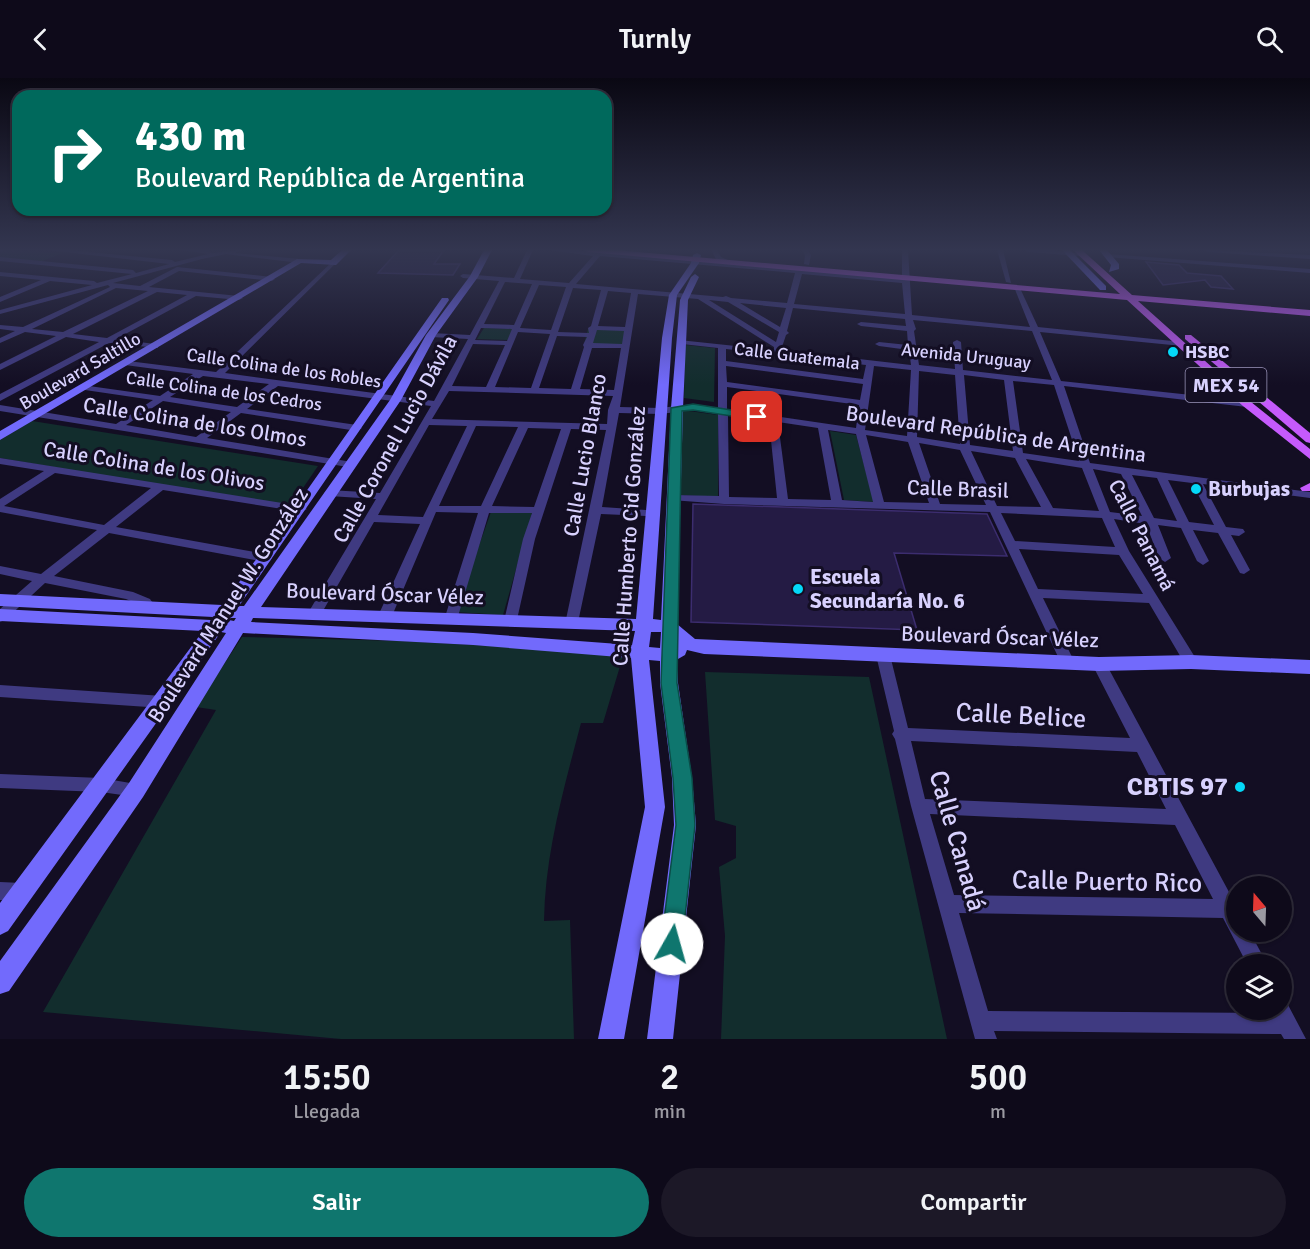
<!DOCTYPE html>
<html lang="es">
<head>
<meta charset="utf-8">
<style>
	:root { --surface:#0e0a1a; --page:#1c1827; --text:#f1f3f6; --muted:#9b9aa2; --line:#2e2b39; --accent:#0f766e }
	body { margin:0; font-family:Signika,sans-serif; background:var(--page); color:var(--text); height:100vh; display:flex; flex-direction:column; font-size:22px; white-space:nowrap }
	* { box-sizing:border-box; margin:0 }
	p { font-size:20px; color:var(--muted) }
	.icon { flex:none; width:33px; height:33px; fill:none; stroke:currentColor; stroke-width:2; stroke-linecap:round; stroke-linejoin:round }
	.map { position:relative; height:961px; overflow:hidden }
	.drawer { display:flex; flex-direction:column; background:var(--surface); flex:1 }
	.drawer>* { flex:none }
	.hud { position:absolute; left:12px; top:12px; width:600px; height:126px; border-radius:18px; box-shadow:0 2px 4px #0004,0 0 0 2px var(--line); background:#00695c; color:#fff; overflow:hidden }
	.needle { width:39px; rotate:341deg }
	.buttons { position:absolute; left:1226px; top:798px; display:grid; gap:12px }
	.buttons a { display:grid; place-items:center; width:66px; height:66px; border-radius:50%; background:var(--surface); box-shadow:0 2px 4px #0004,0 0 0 2px var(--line); font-size:30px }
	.pin { position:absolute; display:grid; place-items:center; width:51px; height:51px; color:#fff; margin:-26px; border-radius:12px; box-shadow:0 3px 9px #0006 }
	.me { position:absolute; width:66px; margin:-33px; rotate:7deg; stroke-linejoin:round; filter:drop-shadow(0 0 4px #0008) }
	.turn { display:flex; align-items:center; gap:21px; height:126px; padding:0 24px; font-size:27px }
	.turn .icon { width:78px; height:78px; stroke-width:2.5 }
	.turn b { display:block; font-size:42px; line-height:51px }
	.eta { display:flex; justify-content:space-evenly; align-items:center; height:102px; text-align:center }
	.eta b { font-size:36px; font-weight:600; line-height:42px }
	.primary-button { display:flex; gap:12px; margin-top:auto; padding:12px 24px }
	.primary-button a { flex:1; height:69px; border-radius:36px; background:var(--accent); color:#fff; font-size:24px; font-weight:600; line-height:69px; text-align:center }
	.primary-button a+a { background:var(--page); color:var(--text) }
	header { display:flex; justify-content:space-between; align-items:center; height:78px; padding:0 24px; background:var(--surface); font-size:27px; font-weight:600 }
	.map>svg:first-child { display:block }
	.green { fill:#122d2d }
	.building { fill:#241b44; stroke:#3c2d6f; stroke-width:1.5 }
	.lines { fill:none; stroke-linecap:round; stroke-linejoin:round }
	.street { fill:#3f3a81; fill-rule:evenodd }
	.secondary { fill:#726afc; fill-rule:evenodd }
	.primary { fill:#c55afc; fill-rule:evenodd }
	.route { fill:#0f766e; stroke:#0a4d48; stroke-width:1.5 }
	.poi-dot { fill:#04d8f7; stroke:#130e23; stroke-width:2 }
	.labels { text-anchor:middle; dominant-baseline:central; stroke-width:6; stroke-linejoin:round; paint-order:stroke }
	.far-poi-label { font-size:18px; font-weight:bold; fill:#d8d1fe; stroke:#130e23; text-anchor:start }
	.far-street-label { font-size:18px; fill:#d8d1fe; stroke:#130e23 }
	.shield { fill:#130e23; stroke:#9d96bc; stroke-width:1.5 }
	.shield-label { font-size:20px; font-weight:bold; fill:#d8d1fe }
	.street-label { font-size:21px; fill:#d8d1fe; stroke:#130e23 }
	.poi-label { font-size:21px; font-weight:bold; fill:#d8d1fe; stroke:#130e23; text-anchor:start }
	.near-street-label { font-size:26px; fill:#d8d1fe; stroke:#130e23 }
	.near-poi-label { font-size:26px; font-weight:bold; fill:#d8d1fe; stroke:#130e23; text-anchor:end }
</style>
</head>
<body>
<header><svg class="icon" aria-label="back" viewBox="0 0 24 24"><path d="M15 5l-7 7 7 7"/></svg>Turnly<svg class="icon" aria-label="search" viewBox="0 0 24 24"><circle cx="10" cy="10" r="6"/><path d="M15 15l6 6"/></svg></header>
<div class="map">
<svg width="1310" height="961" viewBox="0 0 1310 961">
	<rect width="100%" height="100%" fill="#130e23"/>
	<g class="green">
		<path d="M7,172L63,175L40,184L0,180V174Z"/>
		<path d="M484,250L513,251L508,262L477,261Z"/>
		<path d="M588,251L630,252L628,267L584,266Z"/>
		<path d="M685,267L715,270L714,324L684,320Z"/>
		<path d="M682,332L718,337V419L678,417Z"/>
		<path d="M32,343L318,388L290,429L0,380V362Z"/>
		<path d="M830,353L856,357L874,424L844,422Z"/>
		<path d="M491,434L532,435L503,537L455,534Z"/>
		<path d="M242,559L400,563L624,575L603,645H581C564,710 545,775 544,843L570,842L574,961H341L43,934L216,632L196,629Z"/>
		<path d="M705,594L869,599L947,961H721L725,858L719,789L736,780V748L715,742Z"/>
	</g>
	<g class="building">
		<path d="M399,172H444L434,186H460L453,197L378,195Z"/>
		<path d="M1146,184L1179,187L1187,195L1221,198L1233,211L1211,209L1205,202L1163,207Z"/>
		<path d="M693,426L987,436L1007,478L894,475L917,552L691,544Z"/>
	</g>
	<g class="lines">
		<g class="street">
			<path d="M0,172H4L1,174Z"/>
			<path d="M47,172H69L172,182L175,184L208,176L181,172H209L211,175L242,172L235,175L300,181L303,183L300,185L226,176L202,181L113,205L140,208L177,189L272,199L275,201L272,203L179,193L149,209L239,218L243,220L239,222L196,218L116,261L155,266H158V270L109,265L0,323V316L99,264L66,259L0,292V286L56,258L25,254L0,265V260L15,253L0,251V247L23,249L110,209L108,207L0,236V232L92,207L50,203L0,224V219L41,202L0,198V194L94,203L97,205L132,196L0,183V179L133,192L136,195L169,186ZM116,210L148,213L63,254L32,251ZM157,214L187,217L107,260L73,256Z"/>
			<path d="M527,172H533L520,201L569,205L593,178L549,172H574L725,185L716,181L711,172H717L721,179L732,184L733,186L902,201V172H908L912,237L1030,249L1014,209L1019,208L1038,249L1182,264L1186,266L1182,268L1040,254L1061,303L1247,323L1252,326L1247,329L1064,308L1090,385L1310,414V420L1203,406L1226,449L1243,451L1245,454L1239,458L1231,457L1250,492L1244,496L1240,495L1218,455L1193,452L1209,483L1203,487L1197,483L1181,450L1158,447L1171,480L1165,484L1159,480L1146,446L1114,441L1129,473L1198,584L1196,588L1191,589L1186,588L1149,525L1043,520L1074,583L1072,587L1067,588L1062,587L1060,583L990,434L724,426L671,422L670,420L671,418L675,417L719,418L718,336L693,332L660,336L619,335L602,429L646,432L652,435L646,438L601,436L577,549H567L565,546L606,352L571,351L535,461L516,546H506L504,543L523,461L532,435H489L456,545H446L444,542L478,435L436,434L392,538L390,541H380L378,538L420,446L374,444L320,538H310L308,535L376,421L329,418L324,415L329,412L380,415L431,328L278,308L247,331L357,347L362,350L357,353L241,335L207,360L352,384V388L348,389L0,333V327L116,346L153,322L85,312L81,309L82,307L160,318L193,296L125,287V283H128L216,294L333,183L336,185L335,186L225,295L434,323L468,261L431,259L427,257L431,255L470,257L499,203L463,200L460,198L463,196L514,200ZM600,178L795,195L787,225L731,220L726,218L723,219L576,206ZM802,196L902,205L905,236L794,226ZM505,204L532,206L514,247L484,246ZM539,207L566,209L551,252L520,250ZM573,210L601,212L591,248L588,250L589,255L558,254ZM608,213L631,215L625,249L598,248ZM638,216L698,221L774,269V272L679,262L678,264L682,266L718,270V330L693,326L660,330L620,329ZM709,222L728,224L779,254L776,264ZM740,225L786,230L780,249ZM793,230L905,241L906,248L861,244L857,246L861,248L907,253L908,267L879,264L875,266L879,268L909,272L911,287L781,272L786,257L789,255L787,253ZM913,242L1032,253L1052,302L963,292L961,264L957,262L953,264L955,291L919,287L914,253L916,251ZM481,250L512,251L507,263L475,262ZM597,252L624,253L622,266L593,265ZM518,254L550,256L531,310L495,309ZM557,258L587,259L583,267L584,269L571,311L539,310ZM473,266L505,267L486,309L452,308ZM592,270H621L614,312L580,311ZM726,271L866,287L863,301L726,283ZM726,288L863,306L860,322L727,304ZM874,288L911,292L907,358L865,352ZM919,293L955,297L960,366L917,359ZM964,297L1004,302L1013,373L970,367ZM203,298L269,306L237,329L170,319ZM1013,303L1054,307L1079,383L1023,375ZM727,309L859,327L856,350L727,331ZM449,313L613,318L608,332L607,346L432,341ZM163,323L231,334L196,359L126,347ZM728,337L769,343L777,420L729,419ZM778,344L818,350L831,422L788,421ZM429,347L467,348L423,439L378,437ZM476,348L518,349L481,428H439ZM528,350L561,351L534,429L492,428ZM828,352L856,356L873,424L842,422ZM866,357L908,364L929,425L884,424ZM919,365L960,372L986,427L940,426ZM971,373L1015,380L1041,429L997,428ZM1026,381L1082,390L1099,433L1053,430ZM1093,391L1121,396L1142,438L1110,434ZM1132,397L1157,400L1177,443L1154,440ZM1168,402L1192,405L1214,447L1189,444ZM1001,435L1102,440L1115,469L1015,463ZM1019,471L1119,477L1143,516L1038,511Z"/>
			<path d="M802,172H808L811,177L809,187L804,186L805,177Z"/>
			<path d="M997,172H1003L1011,205L1006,204Z"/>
			<path d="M1025,172H1053L1084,176L1081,178L1028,174Z"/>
			<path d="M1205,172L1310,177V181L1208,174Z"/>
			<path d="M1108,176L1310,191V195L1106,179V177Z"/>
			<path d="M0,380L301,428L307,431L301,434L163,412L116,449L266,476L272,480L270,483L266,484L109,455L54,498L133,514L150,521L157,531L156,534H146L140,527L126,521L45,505L5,542L0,544V531L32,503L0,496V488L41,496L97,452L0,434V421L44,393L0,386ZM55,395L151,410L104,447L4,428Z"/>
			<path d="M883,572L888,573L890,577L908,650L1130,660L1092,586L1094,582L1099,581L1104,582L1236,827V854H1250L1267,886H1247L1223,840L959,835L988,933L1271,935L1270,932H1281V922L1287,925L1306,961H1284L1281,956L994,953L997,961H975L911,728L895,661L892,656L894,653L876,577L878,573ZM911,663L1137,674L1166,731L925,721ZM930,736L1175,747L1213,821L954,817Z"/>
			<path d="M0,607L163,618L168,620L170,624L168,628L163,630L0,619Z"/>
			<path d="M0,696L101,700L142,707L144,712L142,717L136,719L101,714L0,710Z"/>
			<path d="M0,804L22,805L28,808L31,814L28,820L22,823L0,822Z"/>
		</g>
		<g class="secondary">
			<path d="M342,172H351L336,187L301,185L0,362V353L297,181L331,182Z"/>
			<path d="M484,172H492L478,199L436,257L401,322L261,529L636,541L662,260L669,217L691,185L693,177L697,175L701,177L699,185L677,217L672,260L653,541L661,542L671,330L680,222L691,199L695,196L699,199L688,222L683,330L677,546L695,561L1099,579L1191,577L1310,582V596L1191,591L1099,593L704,576L687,572L685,577L678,581V605L692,700L696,747L673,961H647L674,747L672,700L660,605V583L649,582L665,729L624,961H598L645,729L631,580L473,567L243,555L143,719L9,913L0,916V883L129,705L226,555L221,554L8,853L0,857V825L203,553L0,543V531L211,542L213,539L0,528V516L222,527L296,428L442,220H448L449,222L239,528H244L390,322L426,257L470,198ZM231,540H236L234,543L229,542ZM253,540L635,553L632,567L473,555L251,544ZM651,554H661L660,570L649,569Z"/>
			<path d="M1062,172H1070L1106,208V212H1100Z"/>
			<path d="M1099,172H1107L1119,186V191L1109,194L1111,187Z"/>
		</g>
		<g class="primary">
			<path d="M584,172H615L1120,216L1073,172H1082L1132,217L1310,232V238L1138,223L1251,324L1310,371V381L1243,328L1127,222L588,174Z"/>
			<path d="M1185,257H1191L1310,355V365L1306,364L1185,261Z"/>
			<path d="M1310,405V413H1302L1300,410Z"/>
		</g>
	</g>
	<linearGradient id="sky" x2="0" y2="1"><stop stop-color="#0a0813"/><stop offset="0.56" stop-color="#333650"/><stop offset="1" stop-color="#333650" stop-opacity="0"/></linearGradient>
	<rect width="1310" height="307" fill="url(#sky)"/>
	<path class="route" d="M693,326L757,336L762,339L757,342L693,332L682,333L677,605L692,700L695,747L682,866L679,874L672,877L664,874L661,866L676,747L673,700L661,605L671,330Z"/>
	<g class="poi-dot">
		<circle cx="1173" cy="274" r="6"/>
		<circle cx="1196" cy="411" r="6"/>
		<circle cx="798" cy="511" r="6"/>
		<circle cx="1240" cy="709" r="6"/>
	</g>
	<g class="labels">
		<g class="far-poi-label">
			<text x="1185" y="274">HSBC</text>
		</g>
		<g class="far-street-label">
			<text transform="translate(797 278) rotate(7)">Calle Guatemala</text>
			<text transform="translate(966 278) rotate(6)">Avenida Uruguay</text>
			<text transform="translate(284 290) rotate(8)">Calle Colina de los Robles</text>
			<text transform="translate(80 293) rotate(-30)">Boulevard Saltillo</text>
			<text transform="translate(224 313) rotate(8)">Calle Colina de los Cedros</text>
		</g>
		<rect class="shield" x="1185.5" y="290" width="81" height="34" rx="4.5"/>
		<g class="shield-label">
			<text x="1226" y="307">MEX 54</text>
		</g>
		<g class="street-label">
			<text transform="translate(195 344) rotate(9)">Calle Colina de los Olmos</text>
			<text transform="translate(996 356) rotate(8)">Boulevard República de Argentina</text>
			<text transform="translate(395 361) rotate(-61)">Calle Coronel Lucio Dávila</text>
			<text transform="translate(585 377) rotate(-80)">Calle Lucio Blanco</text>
			<text transform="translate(154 388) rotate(9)">Calle Colina de los Olivos</text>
			<text transform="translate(958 411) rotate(2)">Calle Brasil</text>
			<text transform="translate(1142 457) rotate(63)">Calle Panamá</text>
			<text transform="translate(629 458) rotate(-86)">Calle Humberto Cid González</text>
			<text transform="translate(385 516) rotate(2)">Boulevard Óscar Vélez</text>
			<text transform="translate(228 527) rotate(-57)">Boulevard Manuel W. González</text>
			<text transform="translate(1000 559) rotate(2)">Boulevard Óscar Vélez</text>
		</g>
		<g class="poi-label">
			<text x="1208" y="411">Burbujas</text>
			<text x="810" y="499">Escuela<tspan x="810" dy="24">Secundaría No. 6</tspan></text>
		</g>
		<g class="near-street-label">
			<text transform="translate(1021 638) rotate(3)">Calle Belice</text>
			<text transform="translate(957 763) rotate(74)">Calle Canadá</text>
			<text transform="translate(1107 804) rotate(1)">Calle Puerto Rico</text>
		</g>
		<g class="near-poi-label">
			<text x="1228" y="709">CBTIS 97</text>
		</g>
	</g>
</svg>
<div class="buttons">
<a><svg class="needle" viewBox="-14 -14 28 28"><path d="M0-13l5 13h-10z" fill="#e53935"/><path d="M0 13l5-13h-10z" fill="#9b9aa2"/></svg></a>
<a><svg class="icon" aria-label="layers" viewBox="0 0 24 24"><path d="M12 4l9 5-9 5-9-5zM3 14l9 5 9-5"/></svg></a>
</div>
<div class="pin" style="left:757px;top:339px;background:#d93025"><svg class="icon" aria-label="arrive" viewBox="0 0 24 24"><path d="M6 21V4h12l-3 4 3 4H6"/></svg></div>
<svg class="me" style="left:672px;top:866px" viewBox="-20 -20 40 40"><circle r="19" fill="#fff"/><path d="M0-13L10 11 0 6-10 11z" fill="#0f766e"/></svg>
<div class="hud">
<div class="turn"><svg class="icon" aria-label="right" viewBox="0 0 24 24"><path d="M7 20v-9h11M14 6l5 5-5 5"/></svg><div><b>430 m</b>Boulevard República de Argentina</div></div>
</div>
</div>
<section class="drawer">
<div class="eta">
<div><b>15:50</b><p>Llegada</p></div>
<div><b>2</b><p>min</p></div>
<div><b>500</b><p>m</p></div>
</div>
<div class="primary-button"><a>Salir</a><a>Compartir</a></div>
</section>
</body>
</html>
